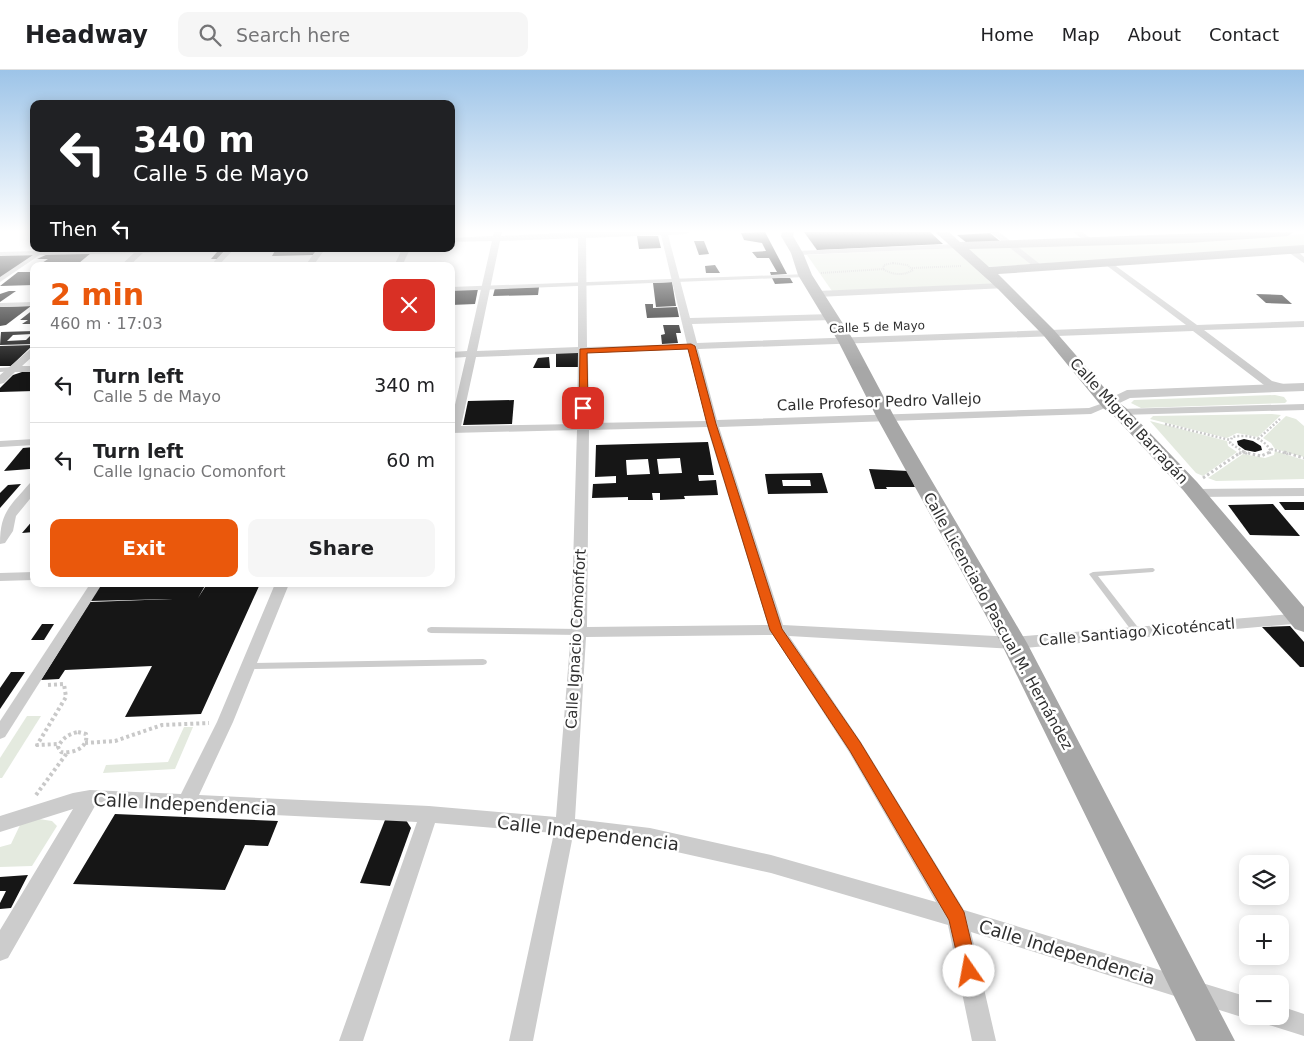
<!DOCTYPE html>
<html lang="en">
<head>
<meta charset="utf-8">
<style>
	:root { --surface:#fff; --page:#f6f6f6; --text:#202124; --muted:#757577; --line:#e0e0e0; --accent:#ea580c }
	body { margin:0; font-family:"DejaVu Sans",sans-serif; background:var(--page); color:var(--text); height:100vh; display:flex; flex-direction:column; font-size:19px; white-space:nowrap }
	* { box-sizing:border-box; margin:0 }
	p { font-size:16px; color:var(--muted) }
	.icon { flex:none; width:28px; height:28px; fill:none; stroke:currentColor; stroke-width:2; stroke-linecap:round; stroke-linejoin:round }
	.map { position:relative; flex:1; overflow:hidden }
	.drawer { position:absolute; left:30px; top:192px; width:425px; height:325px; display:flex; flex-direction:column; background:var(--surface); border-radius:10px; box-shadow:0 2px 12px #0003 }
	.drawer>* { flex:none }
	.top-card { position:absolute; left:30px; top:30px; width:425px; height:152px; border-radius:10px; box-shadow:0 2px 12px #0003; background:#202124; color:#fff; overflow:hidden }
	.fabs { position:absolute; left:1239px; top:785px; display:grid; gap:10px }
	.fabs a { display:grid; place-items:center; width:50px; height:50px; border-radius:10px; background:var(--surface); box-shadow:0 2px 12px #0003; font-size:25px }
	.pin { position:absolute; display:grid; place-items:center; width:42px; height:42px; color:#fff; margin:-21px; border-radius:10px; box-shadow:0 2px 8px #0006 }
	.me { position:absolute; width:55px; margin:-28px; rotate:348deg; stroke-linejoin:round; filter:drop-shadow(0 0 4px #0008) }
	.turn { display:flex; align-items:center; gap:18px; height:105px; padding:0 20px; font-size:22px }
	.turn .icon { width:65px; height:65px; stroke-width:2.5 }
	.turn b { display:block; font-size:35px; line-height:42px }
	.then { display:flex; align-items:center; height:48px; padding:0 20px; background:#0003; gap:10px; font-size:19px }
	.round { display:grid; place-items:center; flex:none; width:52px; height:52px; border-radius:10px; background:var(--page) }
	.headline { display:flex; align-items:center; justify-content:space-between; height:85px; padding:0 20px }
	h1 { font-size:30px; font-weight:600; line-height:38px; color:var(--accent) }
	.primary-button { display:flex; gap:10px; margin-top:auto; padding:10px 20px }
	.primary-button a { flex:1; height:58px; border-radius:10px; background:var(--accent); color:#fff; font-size:20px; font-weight:600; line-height:58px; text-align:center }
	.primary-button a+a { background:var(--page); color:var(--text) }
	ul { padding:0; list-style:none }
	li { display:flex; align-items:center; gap:15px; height:75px; padding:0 20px; border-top:1px solid var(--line) }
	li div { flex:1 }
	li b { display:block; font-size:19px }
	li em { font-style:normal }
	header { display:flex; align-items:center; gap:30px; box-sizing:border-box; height:70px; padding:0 25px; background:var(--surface); border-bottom:1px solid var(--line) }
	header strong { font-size:24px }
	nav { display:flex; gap:28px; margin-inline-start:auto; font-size:18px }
	.search { width:350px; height:45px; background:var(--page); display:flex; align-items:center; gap:12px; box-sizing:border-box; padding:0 18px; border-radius:10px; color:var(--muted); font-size:19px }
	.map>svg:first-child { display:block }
	.green { fill:#e4eadf }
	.building { fill:#161616; fill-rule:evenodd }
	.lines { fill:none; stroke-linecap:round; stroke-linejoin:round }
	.path-far3 { stroke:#c9c9c9; stroke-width:2; stroke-dasharray:1 1; stroke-linecap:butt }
	.path-far2 { stroke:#c9c9c9; stroke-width:2.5; stroke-dasharray:2 2; stroke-linecap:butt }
	.path-far1 { stroke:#c9c9c9; stroke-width:3; stroke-dasharray:2.5 2.5; stroke-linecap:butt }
	.path { stroke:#c9c9c9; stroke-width:4; stroke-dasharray:3 3; stroke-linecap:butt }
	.service { fill:#ccc; fill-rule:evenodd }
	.pedestrian { fill:#ccc; fill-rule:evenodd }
	.minor { fill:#ccc; fill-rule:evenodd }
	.tertiary { fill:#ccc; fill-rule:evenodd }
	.primary { fill:#a7a7a7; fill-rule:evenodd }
	.route { fill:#ea580c; stroke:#983908 }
	.labels { text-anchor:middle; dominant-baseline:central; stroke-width:5; stroke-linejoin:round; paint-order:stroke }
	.far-street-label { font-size:12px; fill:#2f2f2f; stroke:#fff }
	.street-label { font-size:15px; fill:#2f2f2f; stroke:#fff }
	.near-street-label { font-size:18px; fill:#2f2f2f; stroke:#fff }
</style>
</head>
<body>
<header>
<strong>Headway</strong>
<div class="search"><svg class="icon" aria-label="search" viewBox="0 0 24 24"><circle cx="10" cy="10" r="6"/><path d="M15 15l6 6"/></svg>Search here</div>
<nav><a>Home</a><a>Map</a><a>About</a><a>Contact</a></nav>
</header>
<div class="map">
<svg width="1304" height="971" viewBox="0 0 1304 971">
	<rect width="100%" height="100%" fill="#fff"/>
	<g class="green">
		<path d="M1304,164V177L984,197L962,178L1254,168Z"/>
		<path d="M954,178L992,214L832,221L807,185Z"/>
		<path d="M1275,325L1284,327L1287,331L1285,333L1141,338L1131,333L1134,330Z"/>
		<path d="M1272,344L1281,345L1258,367L1237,363L1227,368L1150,349L1153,346Z"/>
		<path d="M1286,346L1296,349L1304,356V387L1275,379L1271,373L1263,368Z"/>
		<path d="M1150,351L1227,371L1228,376L1237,382L1203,406L1196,403Z"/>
		<path d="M1275,381L1304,390V409L1216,411L1208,408L1243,384L1265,388L1274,385Z"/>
		<path d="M27,646H41L2,708H0V688Z"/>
		<path d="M184,657H193L175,699L103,703L106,695L168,692Z"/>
		<path d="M39,749L52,751L57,756L32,796L0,797V777L11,774L21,753Z"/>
	</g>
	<g class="building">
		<path d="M765,162L787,204H786L771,205L770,202H777L769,188H757L752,182L766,181L762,173L744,170L741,163Z"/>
		<path d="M804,162H930L943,174L817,180Z"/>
		<path d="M990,163L1001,172L967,173L957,165Z"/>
		<path d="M637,166H658L661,178L639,179Z"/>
		<path d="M694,171H704L709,184L699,185Z"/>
		<path d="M207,179H226L219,189H211L217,182H204Z"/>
		<path d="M276,179H318L313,185L272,186Z"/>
		<path d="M374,179H404L403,181L373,182Z"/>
		<path d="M91,183L79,193H42L48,189H37L48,184Z"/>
		<path d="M0,185H34L0,209Z"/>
		<path d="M715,195L720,203H706L705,196Z"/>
		<path d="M18,202H34V215L0,216Z"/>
		<path d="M772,208H790L793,213L775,214Z"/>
		<path d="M672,212L676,236L656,237L653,213Z"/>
		<path d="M539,217L538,225L493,226L495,218Z"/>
		<path d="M478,219L475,234L451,235V220Z"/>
		<path d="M9,221H16L0,232V224Z"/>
		<path d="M1256,224L1282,225L1292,234L1266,233Z"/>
		<path d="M645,234H653V238L677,237L679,247L647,248Z"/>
		<path d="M31,236L6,255L0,256V237Z"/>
		<path d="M34,239V254H22L28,250H20Z"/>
		<path d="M663,255H679L681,263H676L678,273L662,274L661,265L665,264Z"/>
		<path d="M34,261V274L0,275L1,262ZM32,264L26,270L7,271L13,265Z"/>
		<path d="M33,275L11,296H0V276Z"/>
		<path d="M578,282V297H556V283Z"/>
		<path d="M549,287L550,298H533L538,288Z"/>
		<path d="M34,301V321L0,322V318L13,305L22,302Z"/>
		<path d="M514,330L512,354L463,355L468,331Z"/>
		<path d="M1244,369L1253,371L1261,376L1262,380L1255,382L1245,380L1238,375L1237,371Z"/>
		<path d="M708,372L714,405H698L699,411L716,410L718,425L684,426L685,429L660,430V423H652L653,430H628V427L592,428L593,414L616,413V406L595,407L596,375ZM680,388L682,403L659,404L657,389ZM648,389L650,404L627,405L626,390Z"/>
		<path d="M34,377V396L30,399L4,401L23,378Z"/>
		<path d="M869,399L908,401L915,417H886L887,419H875Z"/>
		<path d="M822,403L828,423L768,424L765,404ZM782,410H810L811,416H783Z"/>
		<path d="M21,414L0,438V423L8,415Z"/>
		<path d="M1279,432H1304V440H1285Z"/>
		<path d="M1273,434L1300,466L1250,465L1228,435Z"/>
		<path d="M34,449V462L22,463Z"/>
		<path d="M101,514H206L198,528L207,514H260L201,644L125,647L152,596L65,600L59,609L41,610L90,532L173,529L89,531Z"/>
		<path d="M42,554H54L44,570H31Z"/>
		<path d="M1290,556L1304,572V597H1300L1262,557Z"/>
		<path d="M11,602H25L0,639V618Z"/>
		<path d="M115,744L278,751L268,776L245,775L225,820L73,814Z"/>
		<path d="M385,750H406L411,758L390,816L360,813Z"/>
		<path d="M28,805L11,838L0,839V833L6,821H0V807Z"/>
	</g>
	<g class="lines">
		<g class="path-far3">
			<path d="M893,193L907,195L913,200C903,206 893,205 883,199L884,195Z"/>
			<path d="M912,198L961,196"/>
			<path d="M821,203L884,199"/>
		</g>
		<g class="path-far2">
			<path d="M1165,354L1230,370"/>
			<path d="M1258,369L1280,349"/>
			<path d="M1271,379L1288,384"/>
			<path d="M1239,384L1242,382"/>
			<path d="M1247,384L1230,373L1232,367C1246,364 1265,367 1271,382L1268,384"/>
		</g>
		<g class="path-far1">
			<path d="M1243,382L1261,386L1270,382"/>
			<path d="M1284,382L1304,388"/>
			<path d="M1203,408L1241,382"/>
		</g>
		<g class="path">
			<path d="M48,615L64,614L66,627L37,675L59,674"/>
			<path d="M78,662L86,664C89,678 72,684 61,682L58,677C62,669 68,664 78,662Z"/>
			<path d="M85,673L115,671L162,655L209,653"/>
			<path d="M36,725L67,683"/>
		</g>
		<g class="service">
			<path d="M1151,498H1153L1155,500L1153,502L1098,506L1140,560L1141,562L1140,564H1134L1089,504L1093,502Z"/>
			<path d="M431,557L579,559L582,560L583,562L582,564L579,565L431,563L428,562L427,560L428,558Z"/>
			<path d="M483,589L486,590L487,592L486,594L483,595L248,599L245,598L244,596L245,594L248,593Z"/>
		</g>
		<g class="pedestrian">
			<path d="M36,183L41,184L0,212V207Z"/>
			<path d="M807,204V206L805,207L451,221V217Z"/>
			<path d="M34,232V236L0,237V233Z"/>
			<path d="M12,297H15V301L0,302V298Z"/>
			<path d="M1304,334V340L1120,345L1116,342L1120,339Z"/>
			<path d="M34,502V510L0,511V503Z"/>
			<path d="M90,514H102L5,667L0,669V651Z"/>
		</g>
		<g class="minor">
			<path d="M494,162H502L501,166L578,162H690L686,164L668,165L690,248L832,244L837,247L832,250L692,254L697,273L1186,255L1106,195L1105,193L1109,191L1197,255L1304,251V257L1204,260L1272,311L1291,316L1292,318L1287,321L1264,315L1193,261L698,279L717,350L1089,338L1109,331L1114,334L1091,344L719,357L783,555L1014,567L1304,543V553L1014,579L789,566L861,672L964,840L1248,927V946H1255L1248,949L971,862L996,971H972L948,855L771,803L650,776L573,765L533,971H509L554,763L435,753L363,971H339L417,752L95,736L8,888L0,891V860L73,739L0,762V746L73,723L90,720L181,724L217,652L275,514H289L233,652L199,725L429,736L556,747L571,562L577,360L451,363V352L466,287L451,288V282L467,281L492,171L451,172V168L493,166ZM661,165L687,274L587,277L586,168ZM578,168V277L477,281L500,171ZM688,279L706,351L589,353L588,283ZM578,283L577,354L461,356L476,287ZM707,357L768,555L587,557L589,360ZM773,565L849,682L936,832L771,785L650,758L575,749L586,567Z"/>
			<path d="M990,162H999L1045,198L1038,200Z"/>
			<path d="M1073,162H1082L1095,171L1088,173Z"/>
			<path d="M958,174L962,176L961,178L797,185L793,183L797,181Z"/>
			<path d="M1288,178H1294L1304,187V193L1288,182Z"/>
			<path d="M116,179H204L200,181L143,183L129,196H120L134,183L0,186V182Z"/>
			<path d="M226,179H234L218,196H210Z"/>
			<path d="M317,179H325L313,196H305Z"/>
			<path d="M402,179H410L402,196H394Z"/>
			<path d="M1003,213L1007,216L1006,218L817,227L813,224L817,221Z"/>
			<path d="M34,276V285L22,296H34V302H15L4,313L0,314V305Z"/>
			<path d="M34,369V375L0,377V371Z"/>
			<path d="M34,412V424L16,446L13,461L5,473L0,474C0,442 10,436 30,413Z"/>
			<path d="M1304,418V426L1196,427L1190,423L1196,419Z"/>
			<path d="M1280,936L1304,944V966L1266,954L1263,946H1280Z"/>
		</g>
		<path class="tertiary" d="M1304,313V321L1130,328L1109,338L1102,334L1104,331L1127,320Z"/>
		<g class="primary">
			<path d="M782,162H794L793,166L803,183L812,205L854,271L895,348L1027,573L1235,971H1196L1001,573L877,348L838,271L798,205L791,183L781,166Z"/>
			<path d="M935,162H949L960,172L1233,162H1294L1288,166L1189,173L969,179L989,197L1304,175V183L998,204L1054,260L1115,330L1126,338L1197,412L1304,537V562L1295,559L1183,420L1114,346L1103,338L1044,266L998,219Z"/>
		</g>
	</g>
	<linearGradient id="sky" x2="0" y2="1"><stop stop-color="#9dc4e8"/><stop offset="0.54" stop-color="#fff"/><stop offset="1" stop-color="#fff" stop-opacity="0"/></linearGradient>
	<rect width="1304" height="298" fill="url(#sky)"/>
	<path class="route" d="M691,274L695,276L716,354L782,559L860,672L964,842L978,901L975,907L969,910L962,907L949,850L850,681L770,560L707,354L688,279L587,283L588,338L583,341L579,338L580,279Z"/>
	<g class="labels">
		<g class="far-street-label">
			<text transform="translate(877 257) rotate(-2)">Calle 5 de Mayo</text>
		</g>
		<g class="street-label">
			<text transform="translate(879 332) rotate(-2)">Calle Profesor Pedro Vallejo</text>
			<text transform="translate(1129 351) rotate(47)">Calle Miguel Barragán</text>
			<text transform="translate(998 551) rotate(61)">Calle Licenciado Pascual M. Hernández</text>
			<text transform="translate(1137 562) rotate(-5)">Calle Santiago Xicoténcatl</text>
			<text transform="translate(576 569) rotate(-87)">Calle Ignacio Comonfort</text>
		</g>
		<g class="near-street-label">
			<text transform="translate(185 734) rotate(3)">Calle Independencia</text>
			<text transform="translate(588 763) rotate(7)">Calle Independencia</text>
			<text transform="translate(1067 882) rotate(17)">Calle Independencia</text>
		</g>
	</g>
</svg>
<div class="fabs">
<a><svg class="icon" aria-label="layers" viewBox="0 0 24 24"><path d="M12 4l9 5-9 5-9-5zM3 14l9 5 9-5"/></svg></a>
<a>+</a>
<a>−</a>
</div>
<div class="pin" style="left:583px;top:338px;background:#d93025"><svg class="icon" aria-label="arrive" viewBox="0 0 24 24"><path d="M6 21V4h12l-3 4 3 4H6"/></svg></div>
<svg class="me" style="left:969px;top:901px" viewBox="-20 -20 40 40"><circle r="19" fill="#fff"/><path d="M0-13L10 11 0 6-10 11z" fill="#ea580c"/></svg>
<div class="top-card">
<div class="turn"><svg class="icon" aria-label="left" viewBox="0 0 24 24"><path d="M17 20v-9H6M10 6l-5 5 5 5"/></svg><div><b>340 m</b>Calle 5 de Mayo</div></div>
<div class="then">Then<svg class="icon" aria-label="left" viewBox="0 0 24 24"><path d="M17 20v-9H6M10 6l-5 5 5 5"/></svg></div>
</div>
<section class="drawer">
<div class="headline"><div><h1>2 min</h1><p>460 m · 17:03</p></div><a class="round" style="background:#d93025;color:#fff"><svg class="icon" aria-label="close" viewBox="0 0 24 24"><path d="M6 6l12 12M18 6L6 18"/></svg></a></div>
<ul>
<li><svg class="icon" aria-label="left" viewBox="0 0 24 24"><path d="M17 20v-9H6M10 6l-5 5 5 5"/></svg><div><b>Turn left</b><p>Calle 5 de Mayo</p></div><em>340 m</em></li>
<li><svg class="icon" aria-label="left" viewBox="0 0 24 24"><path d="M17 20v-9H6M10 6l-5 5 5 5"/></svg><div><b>Turn left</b><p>Calle Ignacio Comonfort</p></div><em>60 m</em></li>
</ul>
<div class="primary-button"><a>Exit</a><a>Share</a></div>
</section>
</div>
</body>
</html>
